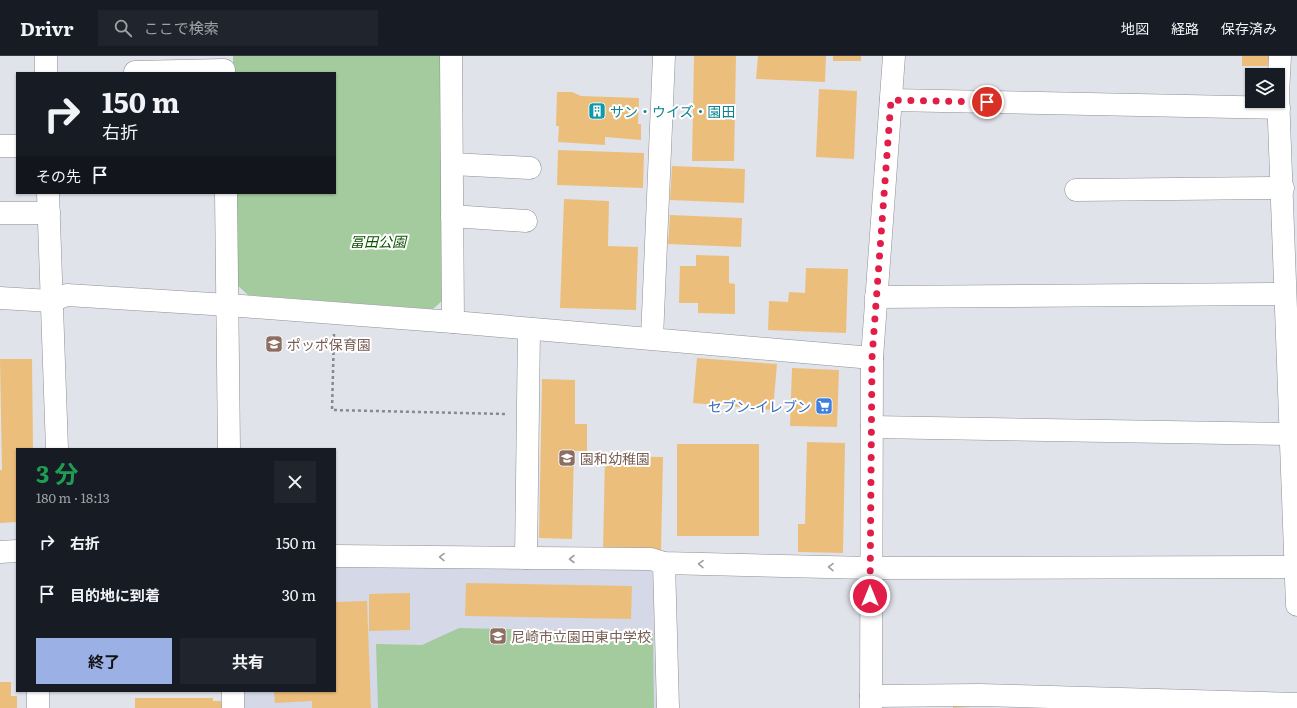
<!DOCTYPE html>
<html lang="ja">
<head>
<meta charset="utf-8">
<style>
	:root { --surface:#171b24; --page:#20242c; --text:#f1f3f6; --muted:#9ea1a6; --line:#363941; --accent:#9bb0e4 }
	body { margin:0; font-family:Literata,"Noto Sans JP",serif; background:var(--page); color:var(--text); height:100vh; display:flex; flex-direction:column; font-size:15px; white-space:nowrap }
	* { box-sizing:border-box; margin:0 }
	p { font-size:13px; color:var(--muted) }
	.icon { flex:none; width:22px; height:22px; fill:none; stroke:currentColor; stroke-width:2; stroke-linecap:round; stroke-linejoin:round }
	.map { position:relative; flex:1; overflow:hidden }
	.details { position:absolute; left:16px; top:392px; width:320px; height:244px; display:flex; flex-direction:column; background:var(--surface); border-radius:0px; box-shadow:0 1px 3px #0004 }
	.details>* { flex:none }
	.hud { position:absolute; left:16px; top:16px; width:320px; height:122px; border-radius:0px; box-shadow:0 1px 3px #0004; background:#171b24; color:var(--text); overflow:hidden }
	.buttons { position:absolute; left:1245px; top:12px; display:grid; gap:8px }
	.buttons a { display:grid; place-items:center; width:40px; height:40px; border-radius:0px; background:var(--surface); box-shadow:0 1px 3px #0004; font-size:20px }
	.pin { position:absolute; display:grid; place-items:center; width:34px; height:34px; color:#fff; margin:-17px; border:2px solid #fff; border-radius:50%; box-shadow:0 1px 4px #0007 }
	.me { position:absolute; width:44px; margin:-22px; rotate:0deg; stroke-linejoin:round; filter:drop-shadow(0 0 3px #0008) }
	.turn { display:flex; align-items:center; gap:14px; height:84px; padding:0 20px; font-size:18px }
	.turn .icon { width:52px; height:52px; stroke-width:2.5 }
	.turn b { display:block; font-size:28px; line-height:34px }
	.then { display:flex; align-items:center; height:38px; padding:0 20px; background:#0003; gap:8px; font-size:15px }
	.round { display:grid; place-items:center; flex:none; width:42px; height:42px; border-radius:0px; background:var(--page) }
	.overview { display:flex; align-items:center; justify-content:space-between; height:68px; padding:0 20px }
	h1 { font-size:24px; font-weight:700; line-height:30px; color:#1e9e55 }
	.primary-button { display:flex; gap:8px; margin-top:auto; padding:8px 20px }
	.primary-button a { flex:1; height:46px; border-radius:0px; background:var(--accent); color:#111; font-size:16px; font-weight:700; line-height:46px; text-align:center }
	.primary-button a+a { background:var(--page); color:var(--text) }
	ul { padding:0; list-style:none }
	li { display:flex; align-items:center; gap:12px; height:52px; padding:0 20px }
	li div { flex:1 }
	li b { display:block; font-size:15px }
	li em { font-style:normal }
	header { display:flex; align-items:center; gap:24px; box-sizing:border-box; height:56px; padding:0 20px; background:var(--surface); border-bottom:1px solid var(--line) }
	header strong { font-size:19px }
	nav { display:flex; gap:22px; margin-inline-start:auto; font-size:14px }
	.search { width:280px; height:36px; background:var(--page); display:flex; align-items:center; gap:10px; box-sizing:border-box; padding:0 14px; border-radius:0px; color:var(--muted); font-size:15px }
	.map>svg:first-child { display:block }
	.built { fill:#d5d8e7 }
	.green { fill:#a4cb9d }
	.building { fill:#ecbe7c }
	.lines { fill:none; stroke-linecap:round; stroke-linejoin:round }
	.minor-casing { stroke:#8e8f96; stroke-width:23 }
	.path { stroke:#88898e; stroke-width:2.5; stroke-dasharray:3 3; stroke-linecap:butt }
	.minor { stroke:#fff; stroke-width:22 }
	.oneway { stroke:#9e9ea0 }
	.route { stroke:#e11d48; stroke-width:7; stroke-dasharray:0 12.6 }
	.labels { text-anchor:middle; dominant-baseline:central; stroke-width:4; stroke-linejoin:round; paint-order:stroke }
	.culture-label { font-size:14px; fill:#0d838f; stroke:#fff; text-anchor:start }
	.park-label { font-size:14px; font-style:italic; fill:#0c5300; stroke:#fff }
	.education-label { font-size:14px; fill:#785e54; stroke:#fff; text-anchor:start }
	.shop-label { font-size:14px; fill:#366cbe; stroke:#fff; text-anchor:end }
</style>
</head>
<body>
<header>
<strong>Drivr</strong>
<div class="search"><svg class="icon" aria-label="search" viewBox="0 0 24 24"><circle cx="10" cy="10" r="6"/><path d="M15 15l6 6"/></svg>ここで検索</div>
<nav><a>地図</a><a>経路</a><a>保存済み</a></nav>
</header>
<div class="map">
<svg width="1297" height="652" viewBox="0 0 1297 652">
	<rect width="100%" height="100%" fill="#e1e3ea"/>
	<path class="built" d="M335,510L648,512L659,526L663,652H244L243,635H335Z"/>
	<g class="green">
		<path d="M233,0H442L443,244L433,253L248,239L235,227L234,137H335V17H233Z"/>
		<path d="M459,572L653,577L654,652H378L376,588L422,589Z"/>
	</g>
	<g class="building">
		<path d="M694,0H736L734,105H692Z"/>
		<path d="M758,0H826L825,26L756,23Z"/>
		<rect x="833" y="0" width="28" height="5"/>
		<rect x="1242" y="0" width="27" height="10"/>
		<path d="M819,33L857,35L854,103L816,101Z"/>
		<path d="M557,36H572L581,40L639,42L638,68H641V84L605,81V89L558,86L559,70H556Z"/>
		<path d="M558,94L644,97L643,132L557,129Z"/>
		<path d="M672,110L745,113L744,147L670,144Z"/>
		<path d="M564,143L609,145L608,190L638,191L636,254L560,252Z"/>
		<path d="M670,159L742,162L741,191L668,188Z"/>
		<path d="M696,199L729,200V227L735,228V258L698,257V247H679L680,210H696Z"/>
		<path d="M806,212L848,213L846,277L768,274L769,245L788,246L789,236L805,237Z"/>
		<path d="M697,302L777,308L773,354L693,347Z"/>
		<path d="M0,303H32L33,393H17V466L0,467V414H2Z"/>
		<path d="M792,312L839,314L837,371L790,370Z"/>
		<path d="M542,323L575,324V368H587V395H574L572,483L539,482Z"/>
		<path d="M807,386L845,387L843,497L798,496V468H805Z"/>
		<rect x="677" y="388" width="82" height="92"/>
		<path d="M605,400L663,401L661,495L603,494Z"/>
		<path d="M466,527L632,530L631,563L465,560Z"/>
		<path d="M410,537V574L369,575V538Z"/>
		<path d="M367,545L371,652H312V645L275,647L274,635H335V546Z"/>
		<path d="M0,626H11V640H17V652H0Z"/>
		<path d="M135,642H213V645H221L222,652H135Z"/>
		<path d="M953,648H970V651L953,652Z"/>
	</g>
	<g class="lines">
		<defs>
			<g id="minor">
				<path d="M46,0V17"/>
				<path d="M451,0L453,266"/>
				<path d="M1280,0L1278,38L1297,549"/>
				<path d="M135,16L224,14"/>
				<path d="M891,44L1279,52"/>
				<path d="M0,90H17"/>
				<path d="M452,108L530,112"/>
				<path d="M1076,134L1283,132"/>
				<path d="M48,137L57,393"/>
				<path d="M226,137L229,393"/>
				<path d="M0,157H49"/>
				<path d="M452,160L526,165"/>
				<path d="M876,241L1285,238"/>
				<path d="M0,242L51,245L67,239L228,249L453,266L872,302"/>
				<path d="M652,282L664,0"/>
				<path d="M872,371L1291,378"/>
				<path d="M0,496L17,495"/>
				<path d="M335,500L651,503L664,507L870,512L1295,511"/>
				<path d="M526,502L529,273"/>
				<path d="M664,507L668,652"/>
				<path d="M38,635V652"/>
				<path d="M233,635V652"/>
				<path d="M871,640L979,639L1297,648"/>
				<path d="M871,652L872,302L894,0"/>
			</g>
		</defs>
		<use href="#minor" class="minor-casing"/>
		<path class="path" d="M334,278L332,354L505,358"/>
		<use href="#minor" class="minor"/>
	</g>
	<defs><path id="oneway-chevron" d="M-2-3.5L2.5 0L-2 3.5" fill="none" stroke-width="1.6" stroke-linecap="round" stroke-linejoin="round"/></defs>
	<g class="oneway">
		<use href="#oneway-chevron" transform="translate(442 501) rotate(-179)"/>
		<use href="#oneway-chevron" transform="translate(572 503) rotate(-180)"/>
		<use href="#oneway-chevron" transform="translate(701 508) rotate(-179)"/>
		<use href="#oneway-chevron" transform="translate(831 511) rotate(-179)"/>
	</g>
	<g class="lines">
		<path class="route" d="M870,540L872,302L891,44L987,46"/>
	</g>
	<defs>
		<symbol id="building-square" viewBox="-11 -11 22 22"><rect x="-9" y="-9" width="18" height="18" rx="4" fill="#0f9aa8" stroke="#fff"/><path d="M-4-6H4V6H1V3H-1V6H-4ZM-2.5-4.3h1.7v1.8h-1.7ZM.8-4.3h1.7v1.8H.8ZM-2.5-1h1.7V.8h-1.7ZM.8-1h1.7V.8H.8Z" fill="#fff"/></symbol>
		<symbol id="school-square" viewBox="-11 -11 22 22"><rect x="-9" y="-9" width="18" height="18" rx="4" fill="#8d6e63" stroke="#fff"/><path d="M0-5L7-2L0 1L-7-2ZM-4 1L0 2.5L4 1V4Q0 6-4 4Z" fill="#fff"/></symbol>
		<symbol id="supermarket-square" viewBox="-11 -11 22 22"><rect x="-9" y="-9" width="18" height="18" rx="4" fill="#3f7fe0" stroke="#fff"/><path d="M-6-5.5h2.5l.6 2H6L4.5 2H-2.5L-4.4-4H-6ZM-1.5 3.2a1.3 1.3 0 1 0 .1 0ZM3 3.2a1.3 1.3 0 1 0 .1 0Z" fill="#fff"/></symbol>
	</defs>
	<g fill-rule="evenodd">
		<use href="#building-square" x="587" y="45" width="20" height="20"/>
		<use href="#school-square" x="264" y="278" width="20" height="20"/>
		<use href="#supermarket-square" x="814" y="340" width="20" height="20"/>
		<use href="#school-square" x="557" y="392" width="20" height="20"/>
		<use href="#school-square" x="488" y="570" width="20" height="20"/>
	</g>
	<g class="labels">
		<g class="culture-label">
			<text x="610" y="55">サン・ウイズ・園田</text>
		</g>
		<g class="park-label">
			<text x="378" y="185">冨田公園</text>
		</g>
		<g class="education-label">
			<text x="287" y="288">ポッポ保育園</text>
			<text x="580" y="402">園和幼稚園</text>
			<text x="511" y="580">尼崎市立園田東中学校</text>
		</g>
		<g class="shop-label">
			<text x="811" y="350">セブン-イレブン</text>
		</g>
	</g>
</svg>
<div class="buttons">
<a><svg class="icon" aria-label="layers" viewBox="0 0 24 24"><path d="M12 4l9 5-9 5-9-5zM3 14l9 5 9-5"/></svg></a>
</div>
<div class="pin" style="left:987px;top:46px;background:#d93025"><svg class="icon" aria-label="arrive" viewBox="0 0 24 24"><path d="M6 21V4h12l-3 4 3 4H6"/></svg></div>
<svg class="me" style="left:870px;top:540px" viewBox="-20 -20 40 40"><circle r="17" fill="#e11d48" stroke="#fff" stroke-width="3"/><path d="M0-11L8 9 0 5-8 9z" fill="#fff"/></svg>
<div class="hud">
<div class="turn"><svg class="icon" aria-label="right" viewBox="0 0 24 24"><path d="M7 20v-9h11M14 6l5 5-5 5"/></svg><div><b>150 m</b>右折</div></div>
<div class="then">その先<svg class="icon" aria-label="arrive" viewBox="0 0 24 24"><path d="M6 21V4h12l-3 4 3 4H6"/></svg></div>
</div>
<section class="details">
<div class="overview"><div><h1>3 分</h1><p>180 m · 18:13</p></div><a class="round"><svg class="icon" aria-label="close" viewBox="0 0 24 24"><path d="M6 6l12 12M18 6L6 18"/></svg></a></div>
<ul>
<li><svg class="icon" aria-label="right" viewBox="0 0 24 24"><path d="M7 20v-9h11M14 6l5 5-5 5"/></svg><div><b>右折</b></div><em>150 m</em></li>
<li><svg class="icon" aria-label="arrive" viewBox="0 0 24 24"><path d="M6 21V4h12l-3 4 3 4H6"/></svg><div><b>目的地に到着</b></div><em>30 m</em></li>
</ul>
<div class="primary-button"><a>終了</a><a>共有</a></div>
</section>
</div>
</body>
</html>
